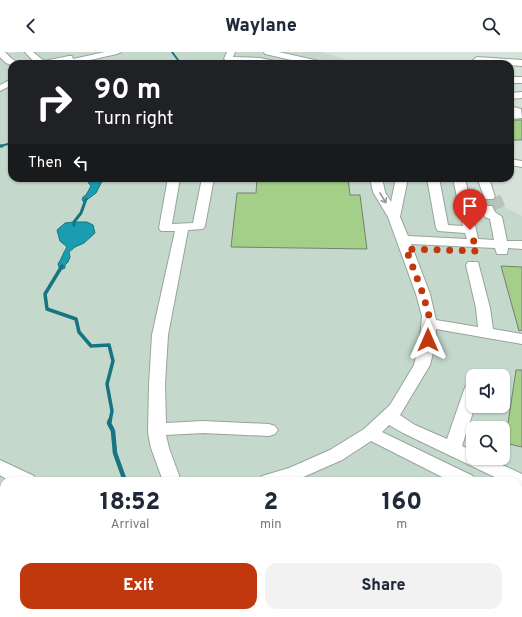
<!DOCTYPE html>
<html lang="en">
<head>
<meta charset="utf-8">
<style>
	:root { --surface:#fff; --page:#f2f2f3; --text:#1f2937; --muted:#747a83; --accent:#c1380f }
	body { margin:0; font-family:Overpass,sans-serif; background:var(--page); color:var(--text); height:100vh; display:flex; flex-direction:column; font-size:15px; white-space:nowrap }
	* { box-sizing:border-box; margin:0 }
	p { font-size:13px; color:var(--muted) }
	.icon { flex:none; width:22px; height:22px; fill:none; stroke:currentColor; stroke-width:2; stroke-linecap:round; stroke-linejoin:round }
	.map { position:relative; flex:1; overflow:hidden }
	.panel { position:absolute; left:0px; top:425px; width:522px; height:140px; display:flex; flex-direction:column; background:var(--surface); border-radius:12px 12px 0 0; box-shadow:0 1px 3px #0004 }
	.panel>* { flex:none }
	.hud { position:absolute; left:8px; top:8px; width:506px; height:122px; border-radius:12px; box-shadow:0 1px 3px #0004; background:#202124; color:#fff; overflow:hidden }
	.fabs { position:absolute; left:466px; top:317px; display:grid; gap:8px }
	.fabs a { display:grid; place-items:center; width:44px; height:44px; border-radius:8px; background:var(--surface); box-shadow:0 1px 3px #0004; font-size:20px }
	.pin { position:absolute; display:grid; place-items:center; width:34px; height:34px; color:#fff; margin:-41px -17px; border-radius:50% 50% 50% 0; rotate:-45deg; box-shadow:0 0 4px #0007 }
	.pin .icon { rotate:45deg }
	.me { position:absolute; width:44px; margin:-22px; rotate:0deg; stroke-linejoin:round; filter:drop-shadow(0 0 3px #0008) }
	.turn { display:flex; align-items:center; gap:14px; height:84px; padding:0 20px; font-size:18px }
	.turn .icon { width:52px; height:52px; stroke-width:2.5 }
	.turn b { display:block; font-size:28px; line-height:34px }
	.then { display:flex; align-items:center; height:38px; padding:0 20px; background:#0003; gap:8px; font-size:15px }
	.eta { display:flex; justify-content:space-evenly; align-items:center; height:68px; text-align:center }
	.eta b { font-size:24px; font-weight:800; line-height:28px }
	.cta { display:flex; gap:8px; margin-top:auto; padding:8px 20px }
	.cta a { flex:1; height:46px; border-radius:12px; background:var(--accent); color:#fff; font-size:16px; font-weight:800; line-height:46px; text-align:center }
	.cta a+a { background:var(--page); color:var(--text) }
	header { display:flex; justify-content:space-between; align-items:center; height:52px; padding:0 20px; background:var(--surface); font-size:18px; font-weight:800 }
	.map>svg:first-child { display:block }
	.built { fill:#c4d9cc; fill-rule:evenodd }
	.water { fill:#1a9dae; stroke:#177480 }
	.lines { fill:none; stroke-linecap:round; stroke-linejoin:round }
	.stream-far3 { stroke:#177480; stroke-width:2 }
	.stream-far2 { stroke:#177480; stroke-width:3 }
	.stream-far1 { stroke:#177480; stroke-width:3.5 }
	.stream { stroke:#177480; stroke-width:4.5 }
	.building { fill:#a3cf89; stroke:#777f73 }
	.minor-tunnel { stroke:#b7c3bc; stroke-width:12; stroke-dasharray:12 6; stroke-linecap:butt }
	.minor-casing { stroke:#97a49c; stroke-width:2 }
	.minor { fill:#fff; fill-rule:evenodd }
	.oneway { stroke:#949695 }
	.route { stroke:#c1380f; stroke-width:7; stroke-dasharray:0 12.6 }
</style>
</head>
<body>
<header><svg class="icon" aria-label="back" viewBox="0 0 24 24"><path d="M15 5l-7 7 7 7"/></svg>Waylane<svg class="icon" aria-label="search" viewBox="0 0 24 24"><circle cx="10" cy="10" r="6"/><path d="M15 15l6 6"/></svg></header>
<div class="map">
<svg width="522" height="565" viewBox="0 0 522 565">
	<rect width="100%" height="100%" fill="#d4e2da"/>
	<path class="built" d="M20,0H322L358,12H12V126H462L472,139L522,164V565H0V2ZM473,324H503V354H473ZM473,376H503V406H473ZM4,429H518V561H4Z"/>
	<g class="water">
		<path d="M85,126H106L101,131L96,141L84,150L82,148L83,145L86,143L91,134Z"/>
		<path d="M74,170H87L93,173L95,181L84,191L75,195L69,200L70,205L68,210L65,213V216L60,218L58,212C62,206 63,201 67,195L60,189L57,178L65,171Z"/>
	</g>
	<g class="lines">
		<g class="stream-far3">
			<path d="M172,0L181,12"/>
			<path d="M0,94L12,91"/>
		</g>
		<g class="stream-far2">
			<path d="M0,94H2"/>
			<path d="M74,173V170L81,161L86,147"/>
		</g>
		<path class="stream-far1" d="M62,214L45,242L47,257L76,267L79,280L91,294L109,293L113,309L107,332L112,359L110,369"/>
		<g class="stream">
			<path d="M110,368L109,371L113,379L115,401L125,429"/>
			<path d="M195,561L196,565"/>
		</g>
	</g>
	<g class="building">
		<rect x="510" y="68" width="12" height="20"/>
		<path d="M257,126H348L350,143H360L367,197L231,195L237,141H256Z"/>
		<path d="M501,214L522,215V278L519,279Z"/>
		<path d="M516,318H522V395L505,391Z"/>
	</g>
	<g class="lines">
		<g class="minor-tunnel">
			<path d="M484,145L488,157"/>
			<path d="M495,145L500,157"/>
		</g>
		<defs>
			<g id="minor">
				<path d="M0,0H5L12,7L20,12H12V13L6,11L0,5Z"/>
				<path d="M25,0H33L44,9L69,4H72L73,7L105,0H121L117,2L72,12H36Z"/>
				<path d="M227,0H235L233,5L260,6L280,10L281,12L228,9L224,7Z"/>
				<path d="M264,0H279L323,10L324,12H309L265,2Z"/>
				<path d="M477,5L522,8V14L482,11V12H474L473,8Z"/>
				<rect x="510" y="25" width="12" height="6"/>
				<path d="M12,27V33L0,39V33Z"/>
				<path d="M522,40V46L510,47V41Z"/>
				<path d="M510,54L521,57L522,66L510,67V61H514L510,60Z"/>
				<path d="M510,107L522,109V115L510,113Z"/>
				<path d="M168,126H180L172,172L193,171L202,126H214L205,174L203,177L188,178L168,283L165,332L166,371L203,369L269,372L275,374L278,378L275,382L269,384L203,381L166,383L169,396L181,429H163L151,396L148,381L149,332L152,283L175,179H161L159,176Z"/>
				<path d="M370,126H382L385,140L391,150L396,126H408L400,165L408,184L467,187L465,181L438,179L436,176L427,126H439L448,173L463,174L453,126H465L478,187L494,188L490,167L485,165L482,157L484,154H492L495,160L502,165L507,189H522V197L508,196L507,202H497L495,196L411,192L430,242L436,268L478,275L476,256L466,213L468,210H478L490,256L493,277L522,282V292L436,277V288L430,313L400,363L415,373L447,387L464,338L466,334L473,333V354H475L462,394L473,399V406H487L522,422V437L518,436V429H503L403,381L389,373L382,380L473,424L475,429H450L371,389L342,408L301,426L291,429H260L262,424L289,416L330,398L364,377L390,353L414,313L420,288L422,264L416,242L388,165L373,140Z"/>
				<path d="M477,126H489L495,145L493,147H485Z"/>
				<path d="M0,408L34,424L36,429H9L0,423Z"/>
				<path d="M518,448L522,449V464L518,463Z"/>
				<rect x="259" y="561" width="22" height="4"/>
			</g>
		</defs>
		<use href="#minor" class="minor-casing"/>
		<use href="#minor" class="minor"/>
	</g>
	<defs><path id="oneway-shaft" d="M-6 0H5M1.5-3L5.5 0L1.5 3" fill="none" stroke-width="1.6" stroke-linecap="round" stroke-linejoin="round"/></defs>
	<use class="oneway" href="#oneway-shaft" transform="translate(383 146) rotate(59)"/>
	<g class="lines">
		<path class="route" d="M428,288L429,264L423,242L406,197L477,199L470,178"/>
	</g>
</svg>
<div class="fabs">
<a><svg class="icon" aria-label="sound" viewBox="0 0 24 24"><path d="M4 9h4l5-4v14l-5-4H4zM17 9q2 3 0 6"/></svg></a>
<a><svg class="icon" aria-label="search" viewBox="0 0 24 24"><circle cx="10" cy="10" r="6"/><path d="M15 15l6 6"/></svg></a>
</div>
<div class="pin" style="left:470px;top:178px;background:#d93025"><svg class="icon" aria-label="arrive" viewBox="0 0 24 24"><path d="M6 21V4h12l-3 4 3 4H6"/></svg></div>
<svg class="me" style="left:428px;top:288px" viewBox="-20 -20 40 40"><path d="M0-17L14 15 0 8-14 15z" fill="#c1380f" stroke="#fff" stroke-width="4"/></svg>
<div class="hud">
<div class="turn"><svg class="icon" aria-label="right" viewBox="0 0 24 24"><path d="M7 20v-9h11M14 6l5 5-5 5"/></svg><div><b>90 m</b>Turn right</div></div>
<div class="then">Then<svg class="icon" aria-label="left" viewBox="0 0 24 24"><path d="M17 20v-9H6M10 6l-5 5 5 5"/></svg></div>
</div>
<section class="panel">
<div class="eta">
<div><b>18:52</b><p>Arrival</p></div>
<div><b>2</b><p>min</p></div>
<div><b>160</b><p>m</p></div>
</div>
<div class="cta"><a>Exit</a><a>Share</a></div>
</section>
</div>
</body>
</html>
